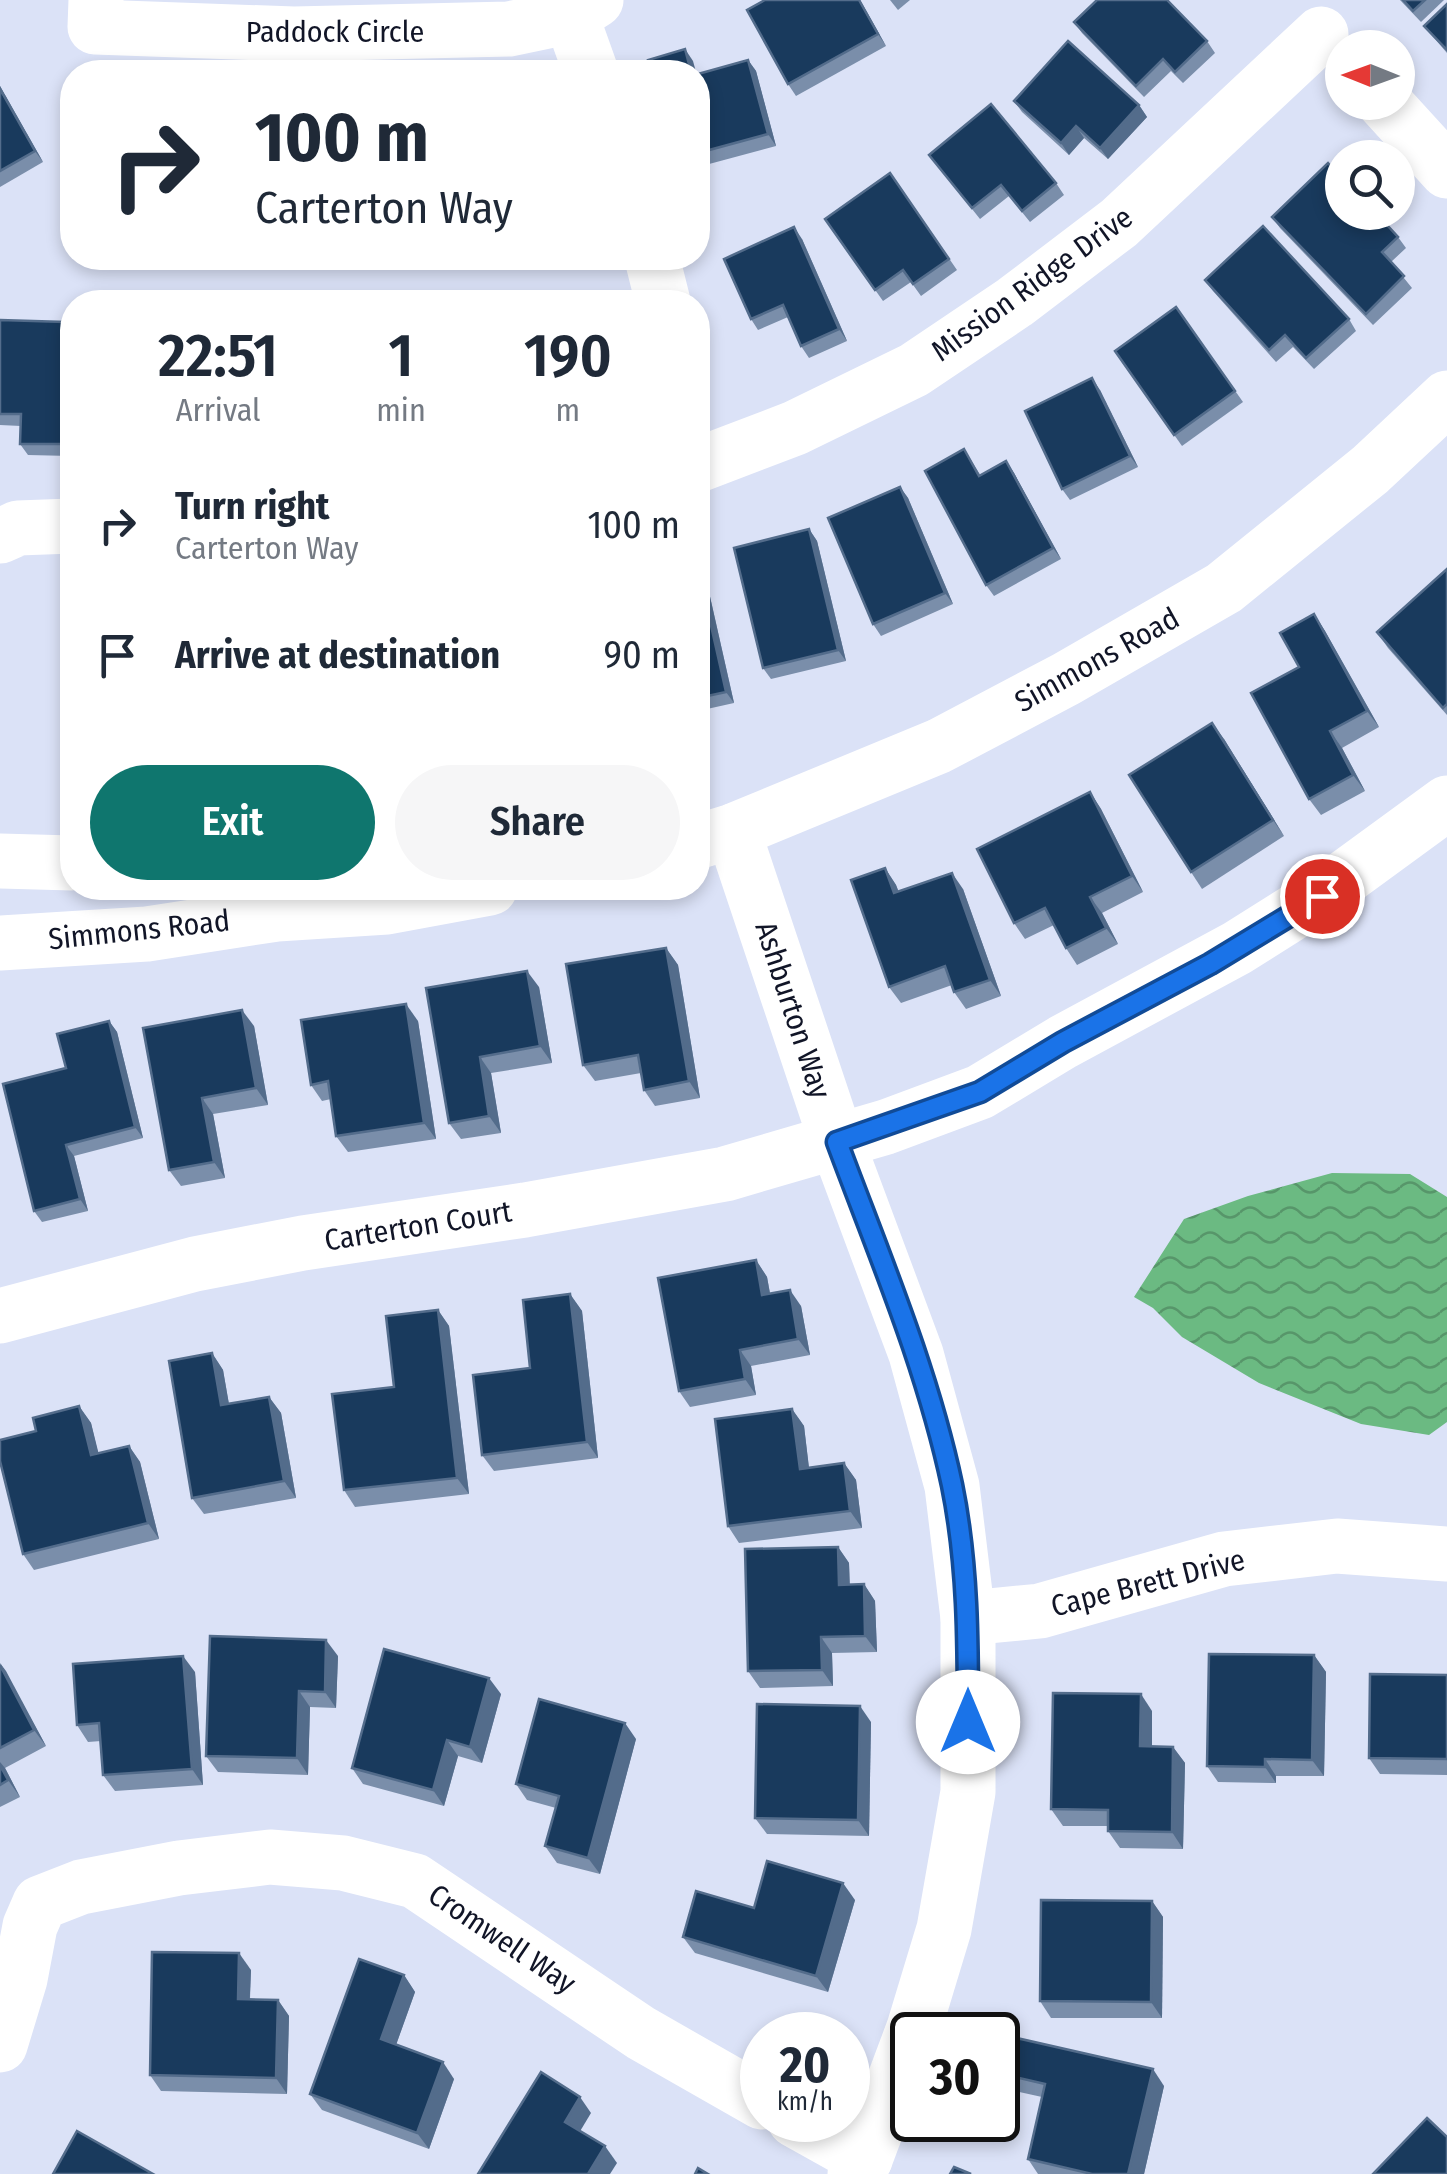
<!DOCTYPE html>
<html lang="en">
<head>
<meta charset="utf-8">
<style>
	:root { --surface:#fff; --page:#f6f6f7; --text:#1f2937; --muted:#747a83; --accent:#0f766e }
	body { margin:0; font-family:"Fira Sans Condensed",sans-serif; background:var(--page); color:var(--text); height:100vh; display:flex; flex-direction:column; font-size:38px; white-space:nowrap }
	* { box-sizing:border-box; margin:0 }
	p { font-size:32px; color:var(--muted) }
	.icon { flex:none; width:55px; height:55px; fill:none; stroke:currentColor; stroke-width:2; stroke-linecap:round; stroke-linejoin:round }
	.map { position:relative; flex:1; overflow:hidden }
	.sheet { position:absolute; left:60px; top:290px; width:650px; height:610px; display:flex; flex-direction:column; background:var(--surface); border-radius:40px; box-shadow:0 5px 15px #0003 }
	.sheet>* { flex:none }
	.hud { position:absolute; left:60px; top:60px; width:650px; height:210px; border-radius:40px; box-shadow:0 5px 15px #0003; background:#fff; color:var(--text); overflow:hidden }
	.needle { width:65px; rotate:271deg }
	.tools { position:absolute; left:1325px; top:30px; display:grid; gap:20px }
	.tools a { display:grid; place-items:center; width:90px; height:90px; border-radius:50%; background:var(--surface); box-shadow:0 5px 15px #0003; font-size:50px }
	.speed { position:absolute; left:740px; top:2012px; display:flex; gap:20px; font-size:50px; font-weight:700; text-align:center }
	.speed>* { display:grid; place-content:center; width:130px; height:130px; border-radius:50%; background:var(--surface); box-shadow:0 5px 15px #0003; line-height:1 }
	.speed small { font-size:25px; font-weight:400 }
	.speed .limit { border:5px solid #111; border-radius:15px; background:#fff; color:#111 }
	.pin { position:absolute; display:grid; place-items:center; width:85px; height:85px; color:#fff; margin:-42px; border:5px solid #fff; border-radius:50%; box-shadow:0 2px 10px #0007 }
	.me { position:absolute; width:110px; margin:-55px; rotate:0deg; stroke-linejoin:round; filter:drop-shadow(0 0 8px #0008) }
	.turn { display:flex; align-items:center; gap:35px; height:210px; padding:0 30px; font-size:45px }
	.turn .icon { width:130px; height:130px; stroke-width:2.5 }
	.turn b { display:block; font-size:70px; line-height:85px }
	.eta { display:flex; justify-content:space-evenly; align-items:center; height:170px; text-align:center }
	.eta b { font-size:60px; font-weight:600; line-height:70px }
	.primary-button { display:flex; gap:20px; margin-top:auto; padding:20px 30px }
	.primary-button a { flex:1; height:115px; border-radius:60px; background:var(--accent); color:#fff; font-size:40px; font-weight:600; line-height:115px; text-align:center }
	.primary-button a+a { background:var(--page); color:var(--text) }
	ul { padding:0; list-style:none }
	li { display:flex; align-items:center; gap:30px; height:130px; padding:0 30px }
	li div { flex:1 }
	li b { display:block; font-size:38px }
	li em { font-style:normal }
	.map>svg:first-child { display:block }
	.water { fill:url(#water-waves) }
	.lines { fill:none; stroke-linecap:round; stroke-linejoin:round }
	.minor { stroke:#fff; stroke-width:55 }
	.wall { fill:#7a8eaa }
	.shaded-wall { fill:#536c8b }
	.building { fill:#193a5d; stroke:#536c8b; stroke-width:2.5 }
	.route-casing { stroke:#114b97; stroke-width:25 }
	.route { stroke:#1a73e8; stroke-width:18 }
	.labels { text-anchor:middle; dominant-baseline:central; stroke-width:10; stroke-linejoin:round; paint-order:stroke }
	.street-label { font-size:30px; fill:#111527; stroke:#fff }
</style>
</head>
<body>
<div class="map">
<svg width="1447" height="2174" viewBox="0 0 1447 2174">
	<defs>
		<pattern id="water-waves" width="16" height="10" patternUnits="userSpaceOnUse" patternTransform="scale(2.5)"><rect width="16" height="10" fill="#6bba82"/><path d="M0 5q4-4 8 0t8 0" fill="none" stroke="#57966a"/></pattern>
	</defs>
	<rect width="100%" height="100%" fill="#dbe2f7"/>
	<path class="water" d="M1332,1173L1410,1174L1447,1197V1422L1429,1435L1361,1424L1259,1383L1182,1337L1153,1308L1134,1297L1184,1219L1248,1196Z"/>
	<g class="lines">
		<g class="minor">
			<path d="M96,0L95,27L294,34L509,29L571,16L596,0"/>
			<path d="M571,16L591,72"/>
			<path d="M1384,102L1447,171"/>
			<path d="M652,258L663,302"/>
			<path d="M698,465L795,428L914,370L1015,302L1119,223L1321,34"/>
			<path d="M0,536L18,528L72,526"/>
			<path d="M733,831L837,1142L916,1354L952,1486L968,1618V1792L944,1929L914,2028L865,2159L855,2174"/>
			<path d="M700,841L733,831L939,746L1066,679L1224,588L1370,470L1447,398"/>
			<path d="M0,861L72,863"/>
			<path d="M0,943L147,934L277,914L387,907L490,888"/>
			<path d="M0,1316L195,1264L303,1243L525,1210L725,1174L886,1127L980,1092L1063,1042L1237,948L1321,895L1447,803"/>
			<path d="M968,1618L1040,1611L1224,1559L1337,1546L1447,1554"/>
			<path d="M0,2045L20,1979L30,1926L40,1903L81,1887L179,1868L270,1857L343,1863L415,1881L641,2033L762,2102"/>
			<path d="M795,2120L865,2159"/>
		</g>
	</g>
	<g class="wall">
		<path d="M765,0H860L886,46L796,96L788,84Z"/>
		<path d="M890,0H910L898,10Z"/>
		<path d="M1400,0H1444L1421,22Z"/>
		<path d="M1447,4V53L1424,26Z"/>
		<path d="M1074,22L1207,41L1215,53L1183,83L1171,71L1144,97L1082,33Z"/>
		<path d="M748,60L756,71L776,146L698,167V74Z"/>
		<path d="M0,86L43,162L0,187Z"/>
		<path d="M1014,101L1139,105L1147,117L1108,159L1084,138L1069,155L1022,112Z"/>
		<path d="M929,155L1056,183L1064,195L1030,222L1009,196L980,219Z"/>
		<path d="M890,173L957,270L921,296L911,282L883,301L825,219Z"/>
		<path d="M1272,217L1398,237L1406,248L1391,262L1412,288L1373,325L1280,228Z"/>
		<path d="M802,239L847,341L809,358L801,346L788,317L758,330L751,319Z"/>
		<path d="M1205,280L1349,319L1356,331L1314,369L1293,347L1276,362L1213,291Z"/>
		<path d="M1176,307L1243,402L1182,446L1115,351Z"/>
		<path d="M0,320L65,322L72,332L71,456L28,455L20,444L21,426L0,425Z"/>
		<path d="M1100,390L1138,467L1070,500L1062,489Z"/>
		<path d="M964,449L981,476L1006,461L1014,473L1061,559L994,596L986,585Z"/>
		<path d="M900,487L908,498L953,604L881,636L873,624Z"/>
		<path d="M809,529L817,541L846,661L771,679L763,668Z"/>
		<path d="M698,568L706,579L734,703L698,711Z"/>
		<path d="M1447,569V715L1388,648L1377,632Z"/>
		<path d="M1314,614L1325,631L1379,727L1342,748L1365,791L1321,815L1309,799L1299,667Z"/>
		<path d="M1224,739L1284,836L1202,889L1191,872Z"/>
		<path d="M1090,792L1101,809L1143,892L1102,913L1118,944L1077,965L1066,948L1054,925L1025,939L1014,923Z"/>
		<path d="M885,868L896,885L899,892L963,889L1001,996L966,1009L954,992L952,985L901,1003L889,987Z"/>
		<path d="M666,948L678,965L700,1098L655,1106L644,1090L641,1073L595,1081L583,1065Z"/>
		<path d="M539,987L552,1063L491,1073L501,1133L461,1139L449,1123L426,988Z"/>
		<path d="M109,1021L117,1032L143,1138L74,1156L88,1211L42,1222L34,1211L66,1068Z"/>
		<path d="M418,1021L436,1139L348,1152L336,1136L331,1099L322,1101L311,1085Z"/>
		<path d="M254,1026L268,1105L213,1114L225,1178L181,1186L169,1170L143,1028Z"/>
		<path d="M756,1260L767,1277L770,1293L801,1306L810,1355L751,1366L756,1395L690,1407L679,1391Z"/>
		<path d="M570,1294L582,1311L598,1458L494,1471L482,1455Z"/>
		<path d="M438,1310L449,1326L469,1494L355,1507L344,1490L394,1387Z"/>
		<path d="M212,1353L223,1370L229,1404L269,1397L281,1413L296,1498L204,1514L192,1498Z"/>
		<path d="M79,1406L91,1423L98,1453L129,1446L140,1462L159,1539L34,1570L23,1554L36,1431Z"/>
		<path d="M792,1409L804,1426L809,1468L844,1463L856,1480L862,1528L739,1543L728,1526Z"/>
		<path d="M838,1547L849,1563L850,1585L864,1584L875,1601L877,1652L832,1653L833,1686L760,1688L748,1671Z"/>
		<path d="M1314,1655L1326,1672L1324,1776H1276V1783L1218,1782L1207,1766Z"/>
		<path d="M338,1656L336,1708L310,1707L308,1775L218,1772L206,1756Z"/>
		<path d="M0,1663L46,1746L5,1768L20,1797L0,1807Z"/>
		<path d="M195,1672L203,1785L115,1791L103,1775L101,1741L88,1742L77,1725Z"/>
		<path d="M1447,1675V1775L1380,1774L1369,1758Z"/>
		<path d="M501,1694L482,1763L458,1756L444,1806L363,1784L352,1768Z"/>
		<path d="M1152,1711V1746L1173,1747L1185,1763L1183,1849L1120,1848L1108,1831V1826H1063L1051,1809Z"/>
		<path d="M871,1722L869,1836L767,1834L755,1818Z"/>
		<path d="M636,1739L600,1874L557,1863L545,1846L556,1808L527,1800L516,1784Z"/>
		<path d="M855,1900L828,1992L695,1953L683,1937L754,1908Z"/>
		<path d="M1152,1901L1163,1917L1162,2018H1051L1040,2001Z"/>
		<path d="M251,1970L250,1999L278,2000L289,2016L287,2094L161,2091L150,2075Z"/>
		<path d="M404,1975L415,1992L396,2045L454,2079L429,2149L322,2110L310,2094Z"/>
		<path d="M998,2042L1164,2086L1144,2174H1038L1028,2159L1042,2097L1002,2088L998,2081Z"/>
	</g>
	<g class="shaded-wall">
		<path d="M859,0H860L886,46L878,34Z"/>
		<path d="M685,49L693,61L696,72H691Z"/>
		<path d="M748,60L756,71L776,146L768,134Z"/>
		<path d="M0,86L43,162L35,151L0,89Z"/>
		<path d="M1139,105L1147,117L1108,159L1100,148Z"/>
		<path d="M1076,126L1084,138L1069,155L1061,143Z"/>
		<path d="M794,227L802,239L847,341L839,329Z"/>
		<path d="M65,322L72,332L71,456L63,444Z"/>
		<path d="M1092,378L1100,390L1138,467L1130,456Z"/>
		<path d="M1006,461L1014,473L1061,559L1053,548Z"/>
		<path d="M900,487L908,498L953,604L945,593Z"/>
		<path d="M809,529L817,541L846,661L838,650Z"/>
		<path d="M698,568L706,579L734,703L726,692Z"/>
		<path d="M1314,614L1325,631L1379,727L1367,711Z"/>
		<path d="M1212,723L1224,739L1284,836L1273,820Z"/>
		<path d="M1330,731L1342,748L1365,791L1353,775Z"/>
		<path d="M1090,792L1101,809L1143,892L1132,876Z"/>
		<path d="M885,868L896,885L905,910L894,893Z"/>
		<path d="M952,873L963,889L1001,996L990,980Z"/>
		<path d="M1090,897L1102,913L1118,944L1106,928Z"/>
		<path d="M666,948L678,965L700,1098L689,1081Z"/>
		<path d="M527,971L539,987L552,1063L540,1046Z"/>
		<path d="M406,1004L418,1021L436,1139L424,1123Z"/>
		<path d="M242,1010L254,1026L268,1105L256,1088Z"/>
		<path d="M109,1021L117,1032L143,1138L135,1127Z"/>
		<path d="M480,1057L491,1073L501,1133L489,1116Z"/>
		<path d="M202,1098L213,1114L225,1178L214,1162Z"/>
		<path d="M66,1145L74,1156L88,1211L80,1199Z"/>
		<path d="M756,1260L767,1277L773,1311L762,1295Z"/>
		<path d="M790,1290L801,1306L810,1355L798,1339Z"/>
		<path d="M570,1294L582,1311L598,1458L587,1442Z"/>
		<path d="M438,1310L449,1326L469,1494L457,1478Z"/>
		<path d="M740,1350L751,1366L756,1395L745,1379Z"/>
		<path d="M212,1353L223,1370L232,1422L221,1405Z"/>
		<path d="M269,1397L281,1413L296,1498L284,1481Z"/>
		<path d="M79,1406L91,1423L103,1471L91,1455Z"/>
		<path d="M792,1409L804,1426L811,1485L800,1469Z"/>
		<path d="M129,1446L140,1462L159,1539L148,1523Z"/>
		<path d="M844,1463L856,1480L862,1528L850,1511Z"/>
		<path d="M838,1547L849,1563L850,1601L839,1585Z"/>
		<path d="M864,1584L875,1601L877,1652L865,1636Z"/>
		<path d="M821,1637L832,1653L833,1686L822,1670Z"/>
		<path d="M326,1640L338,1656L336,1708L325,1692Z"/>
		<path d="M1314,1655L1326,1672L1324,1776L1312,1760Z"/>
		<path d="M183,1656L195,1672L203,1785L192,1769Z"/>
		<path d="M0,1663L6,1671L46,1746L34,1730Z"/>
		<path d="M489,1678L501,1694L482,1763L470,1747Z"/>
		<path d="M299,1691L310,1707L308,1775L297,1758Z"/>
		<path d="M1141,1694L1152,1711V1763L1140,1746Z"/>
		<path d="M860,1706L871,1722L869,1836L858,1820Z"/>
		<path d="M625,1723L636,1739L600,1874L588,1858Z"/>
		<path d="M447,1740L458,1756L444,1806L433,1790Z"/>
		<path d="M1173,1747L1185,1763L1183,1849L1172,1832Z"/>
		<path d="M1265,1759L1276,1776V1783L1265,1767Z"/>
		<path d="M0,1762L5,1768L20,1797L8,1780L0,1765Z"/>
		<path d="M843,1883L855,1900L828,1992L816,1976Z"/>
		<path d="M1152,1901L1163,1917L1162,2018L1151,2002Z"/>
		<path d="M239,1953L251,1970L249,2015L238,1999Z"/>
		<path d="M404,1975L415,1992L392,2056L381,2039Z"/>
		<path d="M278,2000L289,2016L287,2094L276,2078Z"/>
		<path d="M443,2062L454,2079L429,2149L417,2133Z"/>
		<path d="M1153,2069L1164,2086L1144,2174H1128Z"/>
		<path d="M580,2097L591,2113L576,2138L565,2122Z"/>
		<path d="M605,2146L617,2163L610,2174H588Z"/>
	</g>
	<g class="building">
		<path d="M765,0H859L878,34L788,84L747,10Z"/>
		<path d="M1097,0H1167L1207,41L1175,72L1163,59L1136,86L1074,22Z"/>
		<path d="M1403,0H1425L1413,11Z"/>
		<path d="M1447,4V50L1424,26Z"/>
		<path d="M1068,41L1139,105L1100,148L1076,126L1061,143L1014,101Z"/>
		<path d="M685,49L691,72H651L648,60Z"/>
		<path d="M748,60L768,134L698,153V74Z"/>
		<path d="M0,89L35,151L0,171Z"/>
		<path d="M991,104L1056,183L1022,211L1001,185L972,208L929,155Z"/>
		<path d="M1328,163L1342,179V212H1375L1398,237L1382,252L1404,276L1366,314L1272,217Z"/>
		<path d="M890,173L949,259L913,284L903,270L875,290L825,219Z"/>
		<path d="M1263,226L1349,319L1306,358L1285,335L1269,350L1205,280Z"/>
		<path d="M794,227L839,329L801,346L783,305L751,319L724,259Z"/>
		<path d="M1176,307L1235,391L1174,435L1115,351Z"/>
		<path d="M0,320L65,322L63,444H20L21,414H0Z"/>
		<path d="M1092,378L1130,456L1062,489L1025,411Z"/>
		<path d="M964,449L979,476L1006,461L1053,548L986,585L925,471Z"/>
		<path d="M900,487L945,593L873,624L828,518Z"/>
		<path d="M809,529L838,650L763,668L734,548Z"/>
		<path d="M698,568L726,692L698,698Z"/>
		<path d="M1447,569V704L1443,708L1377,632Z"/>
		<path d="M1314,614L1367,711L1330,731L1353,775L1309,799L1251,693L1299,667L1280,633Z"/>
		<path d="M1212,723L1273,820L1191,872L1129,775Z"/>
		<path d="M1090,792L1132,876L1090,897L1106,928L1066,948L1045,908L1014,923L977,849Z"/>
		<path d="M885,868L894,893L952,873L990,980L954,992L945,966L889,987L851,880Z"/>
		<path d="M666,948L689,1081L644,1090L638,1055L583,1065L566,964Z"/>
		<path d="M527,971L540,1046L480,1057L489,1116L449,1123L426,988Z"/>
		<path d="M406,1004L424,1123L336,1136L328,1081L311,1085L301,1020Z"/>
		<path d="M242,1010L256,1088L202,1098L214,1162L169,1170L143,1028Z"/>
		<path d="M109,1021L135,1127L66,1145L80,1199L34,1211L3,1084L66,1068L57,1034Z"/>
		<path d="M756,1260L762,1295L790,1290L798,1339L740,1350L745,1379L679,1391L658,1278Z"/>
		<path d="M570,1294L587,1442L482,1455L473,1375L530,1368L523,1300Z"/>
		<path d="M438,1310L457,1478L344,1490L332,1394L394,1387L386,1316Z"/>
		<path d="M212,1353L221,1405L269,1397L284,1481L192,1498L169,1361Z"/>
		<path d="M79,1406L91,1455L129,1446L148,1523L23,1554L0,1461V1440L36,1431L33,1418Z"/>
		<path d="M792,1409L800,1469L844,1463L850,1511L728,1526L715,1419Z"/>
		<path d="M838,1547L839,1585L864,1584L865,1636L821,1637L822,1670L748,1671L745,1549Z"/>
		<path d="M210,1636L326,1640L325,1692L299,1691L297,1758L206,1756Z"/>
		<path d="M384,1649L489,1678L470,1747L447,1740L433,1790L352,1768Z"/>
		<path d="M1209,1654L1314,1655L1312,1760L1265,1759V1767L1207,1766Z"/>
		<path d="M183,1656L192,1769L103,1775L99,1723L77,1725L73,1664Z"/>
		<path d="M0,1665L34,1730L0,1748Z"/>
		<path d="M1370,1674L1447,1675V1759L1369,1758Z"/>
		<path d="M1053,1693L1141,1694L1140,1746L1173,1747L1172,1832L1108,1831V1810L1051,1809Z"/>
		<path d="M539,1699L625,1723L588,1858L545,1846L559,1796L516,1784Z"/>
		<path d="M757,1704L860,1706L858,1820L755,1818Z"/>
		<path d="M0,1765L8,1780L0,1785Z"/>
		<path d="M767,1861L843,1883L816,1976L683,1937L696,1891L754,1908Z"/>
		<path d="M1041,1900L1152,1901L1151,2002L1040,2001Z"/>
		<path d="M152,1952L239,1953L238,1999L278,2000L276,2078L150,2075Z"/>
		<path d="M359,1959L404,1975L381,2039L443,2062L417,2133L310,2094Z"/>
		<path d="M999,2034L1153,2069L1128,2174H1092L1028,2159L1045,2084L998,2073V2042Z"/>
		<path d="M541,2072L580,2097L565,2122L605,2146L588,2174H478Z"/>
		<path d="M1427,2118L1447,2137V2174H1373Z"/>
		<path d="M77,2131L153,2174H53Z"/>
		<path d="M954,2167L971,2174H950Z"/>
		<path d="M698,2168L708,2174H695Z"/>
	</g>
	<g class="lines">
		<defs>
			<path id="route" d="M968,1722C968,1643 968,1563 952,1485C927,1367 879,1255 837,1142L980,1092L1063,1042L1210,964L1322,896"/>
		</defs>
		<use href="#route" class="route-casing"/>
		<use href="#route" class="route"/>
	</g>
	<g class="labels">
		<g class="street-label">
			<text x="335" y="32">Paddock Circle</text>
			<text transform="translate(1032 284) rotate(-36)">Mission Ridge Drive</text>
			<text transform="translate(1097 660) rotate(-29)">Simmons Road</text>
			<text transform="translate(139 930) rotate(-6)">Simmons Road</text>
			<text transform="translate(793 1010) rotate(72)">Ashburton Way</text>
			<text transform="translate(418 1226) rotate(-9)">Carterton Court</text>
			<text transform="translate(1148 1583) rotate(-14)">Cape Brett Drive</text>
			<text transform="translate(502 1939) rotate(34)">Cromwell Way</text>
		</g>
	</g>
</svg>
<div class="tools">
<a><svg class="needle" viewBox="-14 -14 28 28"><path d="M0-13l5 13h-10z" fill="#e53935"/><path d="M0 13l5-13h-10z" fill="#747a83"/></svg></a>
<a><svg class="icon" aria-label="search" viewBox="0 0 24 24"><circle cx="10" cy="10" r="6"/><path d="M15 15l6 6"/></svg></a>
</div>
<div class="speed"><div>20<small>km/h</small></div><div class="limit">30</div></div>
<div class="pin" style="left:1322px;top:896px;background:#d93025"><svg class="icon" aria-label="arrive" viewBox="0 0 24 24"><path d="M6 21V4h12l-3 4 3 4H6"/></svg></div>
<svg class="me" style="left:968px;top:1722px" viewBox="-20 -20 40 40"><circle r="19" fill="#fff"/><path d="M0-13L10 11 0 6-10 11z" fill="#1a73e8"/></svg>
<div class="hud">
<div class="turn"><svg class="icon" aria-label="right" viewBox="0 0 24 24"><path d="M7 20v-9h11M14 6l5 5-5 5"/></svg><div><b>100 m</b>Carterton Way</div></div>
</div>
<section class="sheet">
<div class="eta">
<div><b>22:51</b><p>Arrival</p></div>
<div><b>1</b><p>min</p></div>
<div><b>190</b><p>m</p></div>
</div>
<ul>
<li><svg class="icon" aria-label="right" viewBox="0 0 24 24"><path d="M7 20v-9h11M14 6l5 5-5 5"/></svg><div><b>Turn right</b><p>Carterton Way</p></div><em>100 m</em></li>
<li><svg class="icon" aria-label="arrive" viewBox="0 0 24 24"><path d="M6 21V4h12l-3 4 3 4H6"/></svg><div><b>Arrive at destination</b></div><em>90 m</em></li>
</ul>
<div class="primary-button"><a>Exit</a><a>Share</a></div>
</section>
</div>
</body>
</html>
